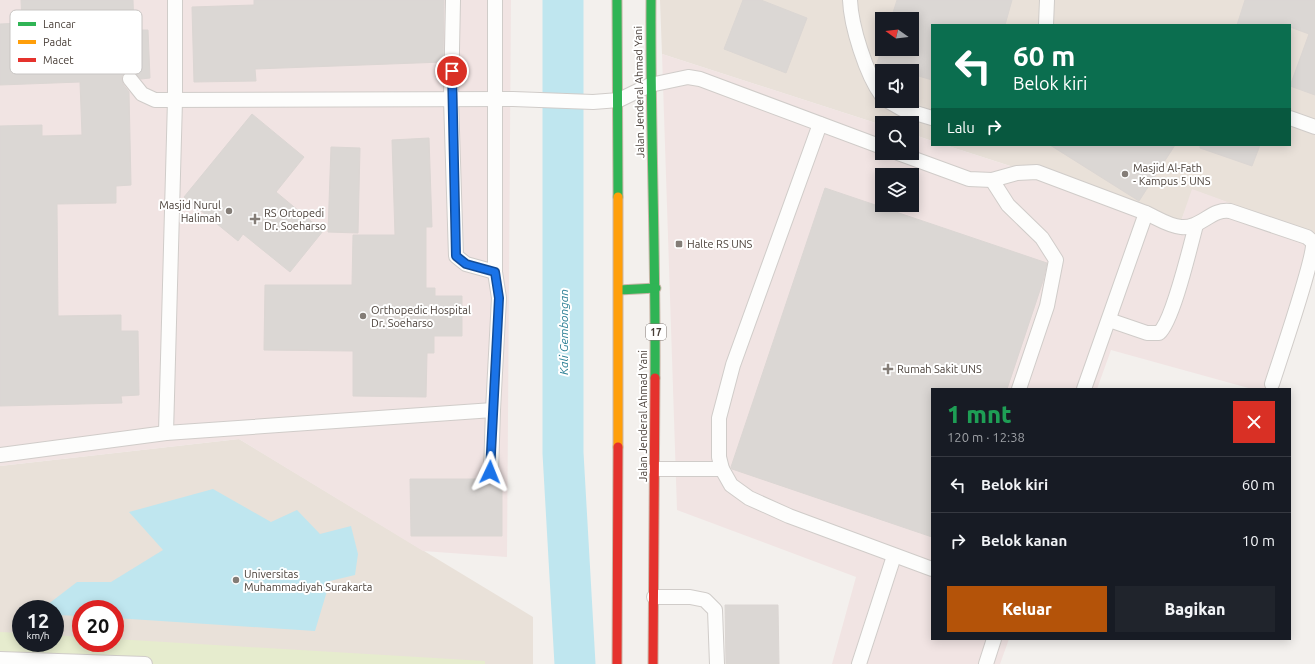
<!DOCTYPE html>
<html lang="id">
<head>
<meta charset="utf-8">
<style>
	:root { --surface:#171b24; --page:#20242c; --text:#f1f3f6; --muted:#9ea1a6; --line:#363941; --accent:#b45309 }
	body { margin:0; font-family:Ubuntu,sans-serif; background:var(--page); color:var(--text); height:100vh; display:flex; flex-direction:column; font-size:15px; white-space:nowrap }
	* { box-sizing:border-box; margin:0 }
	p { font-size:13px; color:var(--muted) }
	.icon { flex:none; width:22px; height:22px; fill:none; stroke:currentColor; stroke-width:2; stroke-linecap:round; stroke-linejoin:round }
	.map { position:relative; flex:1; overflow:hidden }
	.drawer { position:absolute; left:931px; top:388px; width:360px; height:252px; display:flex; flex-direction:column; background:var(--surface); border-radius:0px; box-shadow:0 2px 10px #0003 }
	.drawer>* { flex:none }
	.guide { position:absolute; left:931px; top:24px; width:360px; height:122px; border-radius:0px; box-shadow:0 2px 10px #0003; background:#0b6e4f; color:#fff; overflow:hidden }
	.needle { width:26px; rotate:284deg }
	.tools { position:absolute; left:875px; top:12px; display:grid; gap:8px }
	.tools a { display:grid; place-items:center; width:44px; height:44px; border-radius:0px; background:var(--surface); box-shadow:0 2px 10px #0003; font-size:20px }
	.speed { position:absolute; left:12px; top:600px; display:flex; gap:8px; font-size:20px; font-weight:700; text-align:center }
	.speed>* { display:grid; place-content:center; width:52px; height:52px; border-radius:50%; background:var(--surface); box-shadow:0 2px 10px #0003; line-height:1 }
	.speed small { font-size:10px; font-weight:400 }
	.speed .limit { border:6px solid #d22; background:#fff; color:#111 }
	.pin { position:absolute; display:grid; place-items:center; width:34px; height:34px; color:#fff; margin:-17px; border:2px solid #fff; border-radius:50%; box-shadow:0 1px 4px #0007 }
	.me { position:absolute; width:44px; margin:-22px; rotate:2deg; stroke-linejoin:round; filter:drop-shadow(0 0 3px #0008) }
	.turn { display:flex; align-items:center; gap:14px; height:84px; padding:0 16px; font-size:18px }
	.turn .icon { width:52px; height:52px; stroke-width:2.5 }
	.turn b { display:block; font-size:28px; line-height:34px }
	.then { display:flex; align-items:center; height:38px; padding:0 16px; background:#0003; gap:8px; font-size:15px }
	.round { display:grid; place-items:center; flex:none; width:42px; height:42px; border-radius:0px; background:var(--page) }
	.headline { display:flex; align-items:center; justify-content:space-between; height:68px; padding:0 16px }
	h1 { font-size:24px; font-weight:800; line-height:30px; color:#1e9e55 }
	.button { display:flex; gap:8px; margin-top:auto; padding:8px 16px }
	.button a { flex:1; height:46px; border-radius:0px; background:var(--accent); color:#fff; font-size:16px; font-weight:800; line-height:46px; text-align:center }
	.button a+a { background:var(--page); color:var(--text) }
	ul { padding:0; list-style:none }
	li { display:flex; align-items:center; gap:12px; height:56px; padding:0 16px; border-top:1px solid var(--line) }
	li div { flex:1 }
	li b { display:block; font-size:15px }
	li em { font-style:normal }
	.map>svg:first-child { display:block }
	.education { fill:#e9e1d9; fill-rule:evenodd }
	.medical { fill:#f1e4e3; fill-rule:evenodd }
	.green { fill:#e6ecce }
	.water { fill:#bfe6ef }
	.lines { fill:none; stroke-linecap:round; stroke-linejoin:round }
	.river { stroke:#bfe6ef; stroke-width:41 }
	.building { fill:#dbd7d4; stroke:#dbd6d3 }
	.lane-casing { stroke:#d0ccc9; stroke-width:16 }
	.fast-casing { stroke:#cab7a9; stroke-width:11 }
	.slow-casing { stroke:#cab7a9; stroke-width:11 }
	.jam-casing { stroke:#cab7a9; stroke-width:11 }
	.lane { stroke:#fdfdfc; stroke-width:14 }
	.fast { stroke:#30b455; stroke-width:9 }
	.slow { stroke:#ff9f0a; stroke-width:9 }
	.jam { stroke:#e5322d; stroke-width:9 }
	.route-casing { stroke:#114b97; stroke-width:10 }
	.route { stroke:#1a73e8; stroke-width:7 }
	.poi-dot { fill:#847d77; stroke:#fff; stroke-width:1.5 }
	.labels { text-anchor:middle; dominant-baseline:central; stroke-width:4; stroke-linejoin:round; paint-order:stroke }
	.shield { fill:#fff; stroke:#807974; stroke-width:1 }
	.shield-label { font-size:10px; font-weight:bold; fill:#493f38 }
	.street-label { font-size:11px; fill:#493f38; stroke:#fff }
	.poi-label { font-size:11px; fill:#493f38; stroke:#fff; text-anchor:start }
	.water-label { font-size:12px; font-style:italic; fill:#2b7f94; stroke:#fff }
	.key { fill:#fff; stroke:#c8c5c3; stroke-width:1 }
	.key-label { font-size:11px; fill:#493f38 }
</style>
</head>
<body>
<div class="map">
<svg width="1315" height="664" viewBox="0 0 1315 664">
	<rect width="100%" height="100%" fill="#f3f0ed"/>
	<g class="education">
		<path d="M660,0H1315V234L1193,190L1181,221L945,145H1290V25H932V141L912,134V123H882V125L662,54ZM882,19H912V49H882ZM882,71H912V101H882Z"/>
		<path d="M239,439L533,617V664H0V466ZM21,609H55V643H21ZM81,609H115V643H81Z"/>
	</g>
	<g class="medical">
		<path d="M0,0H511L507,557L423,551L239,439L0,466Z"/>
		<path d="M662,54L882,125V153H912V134L932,141V145H945L1181,221L1192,189L1315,234V258L1268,389H1252L1111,350L1097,389H932V639H1009L1000,664H832L856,577L677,510ZM882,175H912V205H882Z"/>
	</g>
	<path class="green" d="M0,632L21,633V643H55V635L81,637V643H115V639L485,661V664H0Z"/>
	<path class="water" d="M213,489L271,522L297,510L320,534L351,526L358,554L355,575L330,581L315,631L115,618V609H81V616L56,615L55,609H50L47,605L77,582H111L163,550L129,512Z"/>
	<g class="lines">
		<path class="river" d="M563,0V453L575,664"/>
	</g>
	<g class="building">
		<path d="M21,0H133L134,30H148L150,78L141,79L133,71H129L122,76L123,84L129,92L131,185L116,186V203L57,204L58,316L121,315V331H138L139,395L121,396L122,403L0,406V126L42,125V136L82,135L80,82L0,85V24L22,23Z"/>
		<path d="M254,0H444L443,62L255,69L256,81L194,82L192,7L254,5Z"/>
		<path d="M743,0H761L807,18L786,73L724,49Z"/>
		<path d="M897,0H1012L1005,25H932V80L912,74V71H903L877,63L882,48V49H912V19H891Z"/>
		<path d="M1245,0H1315V95L1290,86L1309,34L1290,27V25H1237Z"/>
		<path d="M252,114L304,157L276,192L323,231L290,272L243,234L238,241L184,197Z"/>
		<path d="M429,138L432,227H426V288H435V296H462V336H434V353H427L426,397L353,396V351L264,350L265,285H352L353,235H395L392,140Z"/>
		<path d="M1050,145H1175L1139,201Z"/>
		<path d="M1200,145H1260L1252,166L1200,148Z"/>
		<path d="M331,147L360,148L358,233L328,232Z"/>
		<path d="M825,188L1047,263L1043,281L1007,389H932V537L732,469L731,467Z"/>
		<path d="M410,479H486L491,480L502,479V536H411Z"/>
		<path d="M725,605H778L779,664H726Z"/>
	</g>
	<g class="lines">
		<defs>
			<g id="lane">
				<path d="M453,0L451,99L456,256L466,264L495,272"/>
				<path d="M850,0C851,26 866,74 882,96"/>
				<path d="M1046,25L1047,0"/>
				<path d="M130,79L142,94L155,100L513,99L593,102L619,100L650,85L688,77L700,79L882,147"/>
				<path d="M888,101L902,109L932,118"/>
				<path d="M1290,118L1315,127"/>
				<path d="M820,124L733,365L719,418V457L722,469L731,485L749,498L789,516L932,569"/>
				<path d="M898,153L969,179L992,180L1017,173L1037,172L1146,213L1084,389"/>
				<path d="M992,180L1008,205L1042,238L1056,260L1047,306L1019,389"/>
				<path d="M1146,213C1157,218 1169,226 1181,227C1200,229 1212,208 1230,211L1307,237L1313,242C1315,257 1279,362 1272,384"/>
				<path d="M1109,320L1147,333H1159C1173,321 1190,247 1196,225"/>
				<path d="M166,433L175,100V0"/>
				<path d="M0,455L166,433L493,410L499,298L495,272V0"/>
				<path d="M655,469H722"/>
				<path d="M491,472L493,410"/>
				<path d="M654,597H690L705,600L715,610L717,664"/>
				<path d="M0,659L145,664"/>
				<path d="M859,664L894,556"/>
				<path d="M986,664L994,639"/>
			</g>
			<g id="fast">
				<path d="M617,0L618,197"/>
				<path d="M651,0C650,126 656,252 655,378"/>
				<path d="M619,290L656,288"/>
			</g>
			<path id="slow" d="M618,447V197"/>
			<g id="jam">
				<path d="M617,664L618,447"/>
				<path d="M653,664L655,378"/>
			</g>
		</defs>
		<use href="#lane" class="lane-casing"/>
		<use href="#fast" class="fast-casing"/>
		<use href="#slow" class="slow-casing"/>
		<use href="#jam" class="jam-casing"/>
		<use href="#lane" class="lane"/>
		<use href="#fast" class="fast"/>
		<use href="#slow" class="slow"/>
		<use href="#jam" class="jam"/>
	</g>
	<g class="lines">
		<defs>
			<path id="route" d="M452,71L456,256L466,264L495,272L499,298L490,472"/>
		</defs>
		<use href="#route" class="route-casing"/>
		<use href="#route" class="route"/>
	</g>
	<g class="poi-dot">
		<circle cx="1125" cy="174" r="4"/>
		<circle cx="229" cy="211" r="4"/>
		<path d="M253 213h4v4h4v4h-4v4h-4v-4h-4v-4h4z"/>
		<rect x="675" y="240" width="8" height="8" rx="2"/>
		<circle cx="363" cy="316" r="4"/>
		<path d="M886 363h4v4h4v4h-4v4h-4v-4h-4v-4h4z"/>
		<circle cx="236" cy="580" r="4"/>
	</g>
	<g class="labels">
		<rect class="shield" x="646" y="324" width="20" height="16" rx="3"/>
		<g class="shield-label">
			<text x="656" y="332">17</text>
		</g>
		<g class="street-label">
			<text transform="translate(639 92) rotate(-91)">Jalan Jenderal Ahmad Yani</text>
			<text transform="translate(643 416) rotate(-90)">Jalan Jenderal Ahmad Yani</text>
		</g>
		<g class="poi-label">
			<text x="1133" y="168">Masjid Al-Fath<tspan x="1133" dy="13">- Kampus 5 UNS</tspan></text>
			<text x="221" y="205" text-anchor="end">Masjid Nurul<tspan x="221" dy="13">Halimah</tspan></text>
			<text x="264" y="213">RS Ortopedi<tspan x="264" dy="13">Dr. Soeharso</tspan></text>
			<text x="687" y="244">Halte RS UNS</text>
			<text x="371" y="310">Orthopedic Hospital<tspan x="371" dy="13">Dr. Soeharso</tspan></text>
			<text x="897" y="369">Rumah Sakit UNS</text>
			<text x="244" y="574">Universitas<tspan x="244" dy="13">Muhammadiyah Surakarta</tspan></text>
		</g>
		<g class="water-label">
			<text transform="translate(563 332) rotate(-90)">Kali Gembongan</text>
		</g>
	</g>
	<rect x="10" y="10" width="132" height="64" rx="6" class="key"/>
	<rect x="18" y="22" width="18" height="4" fill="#30b455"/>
	<rect x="18" y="40" width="18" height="4" fill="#ff9f0a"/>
	<rect x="18" y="58" width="18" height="4" fill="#e5322d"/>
	<g class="key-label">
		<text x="43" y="28">Lancar</text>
		<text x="43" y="46">Padat</text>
		<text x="43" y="64">Macet</text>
	</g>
</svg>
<div class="tools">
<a><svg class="needle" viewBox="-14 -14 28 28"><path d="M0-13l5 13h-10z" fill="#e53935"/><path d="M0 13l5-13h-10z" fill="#9ea1a6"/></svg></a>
<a><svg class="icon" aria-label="sound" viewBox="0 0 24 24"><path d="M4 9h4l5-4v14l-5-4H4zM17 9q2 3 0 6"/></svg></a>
<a><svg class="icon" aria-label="search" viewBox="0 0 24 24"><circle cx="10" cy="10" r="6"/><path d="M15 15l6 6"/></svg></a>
<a><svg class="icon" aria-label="layers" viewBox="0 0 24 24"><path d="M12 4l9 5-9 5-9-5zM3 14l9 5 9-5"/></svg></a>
</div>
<div class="speed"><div>12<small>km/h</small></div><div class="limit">20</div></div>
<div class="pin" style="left:452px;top:71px;background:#d93025"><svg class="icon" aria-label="arrive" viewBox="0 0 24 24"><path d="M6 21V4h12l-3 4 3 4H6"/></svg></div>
<svg class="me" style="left:490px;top:472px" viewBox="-20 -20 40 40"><path d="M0-17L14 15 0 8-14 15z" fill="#1a73e8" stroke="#fff" stroke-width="4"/></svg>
<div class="guide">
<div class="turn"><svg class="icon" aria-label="left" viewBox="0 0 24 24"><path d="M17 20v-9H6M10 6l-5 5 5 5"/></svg><div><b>60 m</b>Belok kiri</div></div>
<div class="then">Lalu<svg class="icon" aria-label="right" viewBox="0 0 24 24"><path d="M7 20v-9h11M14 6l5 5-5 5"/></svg></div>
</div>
<section class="drawer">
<div class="headline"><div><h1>1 mnt</h1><p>120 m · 12:38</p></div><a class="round" style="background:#d93025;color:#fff"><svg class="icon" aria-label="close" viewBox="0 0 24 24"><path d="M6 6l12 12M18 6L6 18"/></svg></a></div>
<ul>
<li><svg class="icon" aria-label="left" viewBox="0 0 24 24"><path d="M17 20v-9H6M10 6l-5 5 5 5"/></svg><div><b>Belok kiri</b></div><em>60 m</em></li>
<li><svg class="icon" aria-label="right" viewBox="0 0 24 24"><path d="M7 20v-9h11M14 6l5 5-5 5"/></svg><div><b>Belok kanan</b></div><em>10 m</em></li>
</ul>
<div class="button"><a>Keluar</a><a>Bagikan</a></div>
</section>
</div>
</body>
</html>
